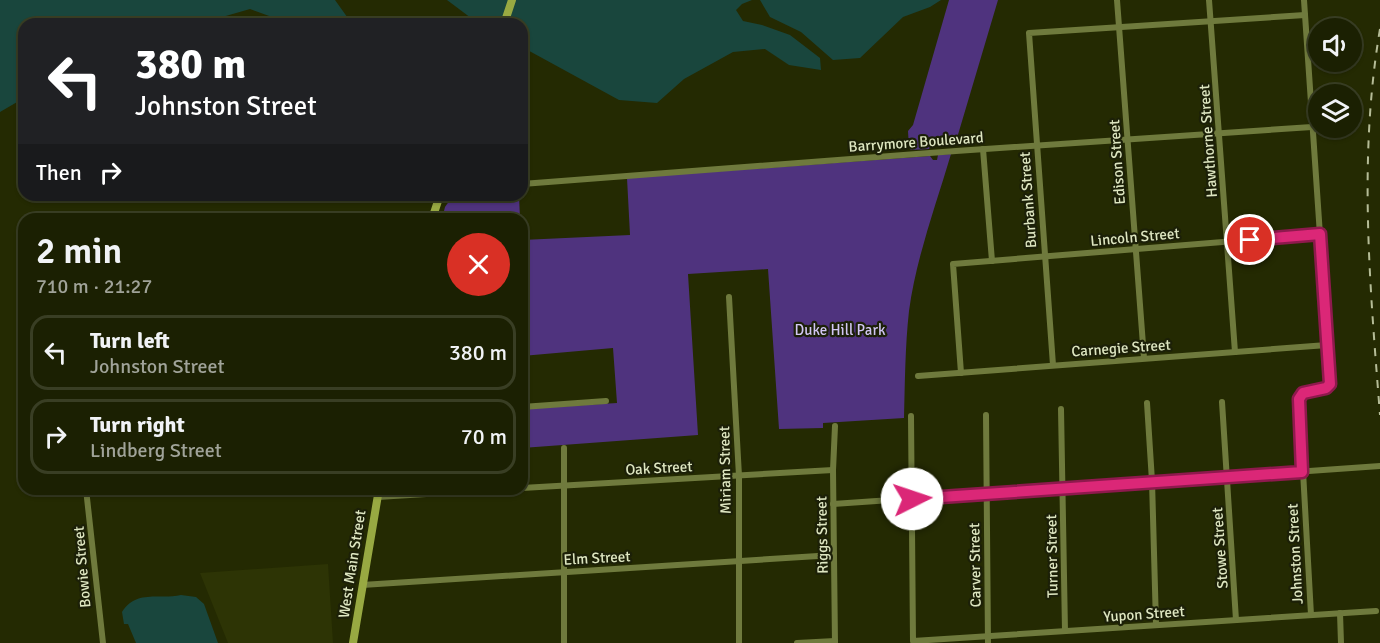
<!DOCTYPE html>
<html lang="en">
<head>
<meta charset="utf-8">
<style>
	:root { --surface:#1b2002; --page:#282d11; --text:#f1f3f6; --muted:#a0a399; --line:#393e24 }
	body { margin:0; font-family:Signika,sans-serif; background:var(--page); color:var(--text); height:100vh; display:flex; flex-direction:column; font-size:22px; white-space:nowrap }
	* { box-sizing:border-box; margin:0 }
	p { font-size:20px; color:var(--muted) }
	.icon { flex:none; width:33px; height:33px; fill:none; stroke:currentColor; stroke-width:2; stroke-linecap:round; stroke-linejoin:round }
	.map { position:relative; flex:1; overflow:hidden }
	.drawer { position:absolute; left:18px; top:213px; width:510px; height:282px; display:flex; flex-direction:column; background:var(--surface); border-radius:18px; box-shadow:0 2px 4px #0004,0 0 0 2px var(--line) }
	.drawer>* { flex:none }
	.banner { position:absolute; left:18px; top:18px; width:510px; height:183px; border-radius:18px; box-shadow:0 2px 4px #0004,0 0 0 2px var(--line); background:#202124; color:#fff; overflow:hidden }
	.fabs { position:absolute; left:1308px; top:18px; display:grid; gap:12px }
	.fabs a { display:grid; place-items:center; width:54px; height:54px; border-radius:50%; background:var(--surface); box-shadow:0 2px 4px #0004,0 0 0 2px var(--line); font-size:30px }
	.pin { position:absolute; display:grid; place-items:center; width:51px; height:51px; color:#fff; margin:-26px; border:3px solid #fff; border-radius:50%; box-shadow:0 2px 6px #0007 }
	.me { position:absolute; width:66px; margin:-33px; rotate:86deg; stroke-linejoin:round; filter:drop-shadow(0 0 4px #0008) }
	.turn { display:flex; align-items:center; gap:21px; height:126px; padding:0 18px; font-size:27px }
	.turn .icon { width:78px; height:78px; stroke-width:2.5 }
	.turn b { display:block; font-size:42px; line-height:51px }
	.then { display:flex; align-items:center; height:57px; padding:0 18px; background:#0003; gap:12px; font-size:22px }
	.round { display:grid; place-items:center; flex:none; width:63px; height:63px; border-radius:32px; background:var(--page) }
	.headline { display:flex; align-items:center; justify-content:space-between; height:102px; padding:0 18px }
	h1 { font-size:36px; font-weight:600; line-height:45px }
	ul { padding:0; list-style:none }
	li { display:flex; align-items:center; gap:18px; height:75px; margin:0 12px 9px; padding:0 6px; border:3px solid var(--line); border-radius:18px }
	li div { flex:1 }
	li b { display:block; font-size:22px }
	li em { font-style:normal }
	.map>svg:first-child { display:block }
	.built { fill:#2d3405 }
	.green { fill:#4f337e }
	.water { fill:#19463d }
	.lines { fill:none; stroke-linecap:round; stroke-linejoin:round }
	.minor { stroke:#6f7a3d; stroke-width:6 }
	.secondary { stroke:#98a942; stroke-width:8 }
	.rail { stroke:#b5bc97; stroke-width:2; stroke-dasharray:8 8; stroke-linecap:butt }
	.route-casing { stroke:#8e194d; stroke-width:15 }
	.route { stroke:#db2777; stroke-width:10 }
	.labels { text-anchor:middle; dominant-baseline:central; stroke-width:4.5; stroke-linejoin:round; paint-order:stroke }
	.street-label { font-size:15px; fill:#dee6c1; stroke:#1c2008 }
	.park-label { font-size:15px; fill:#d2c6f4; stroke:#1c2008 }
</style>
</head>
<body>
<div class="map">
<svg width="1380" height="643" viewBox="0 0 1380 643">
	<rect width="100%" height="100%" fill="#242a02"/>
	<path class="built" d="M328,564L333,643H228L200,573Z"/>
	<g class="green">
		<path d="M949,0H998L957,138L942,139L940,144L931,145L929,149L911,150L909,148L908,131L913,125Z"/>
		<path d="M951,154C936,205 916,258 909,311C905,347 905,383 904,418L823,423V428L779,429L768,269L688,274L698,435L522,448V409L617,403L613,348L522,356V240L630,235L627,178L930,156L933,160H937L938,155Z"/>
		<path d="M471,195H519L520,219H442L445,207L452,197Z"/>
	</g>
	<g class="water">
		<path d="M0,0H335L350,21V24H284L283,21L250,9L198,24H24V98L0,112Z"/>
		<path d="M447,0H752L742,4L736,10L743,21L762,25L790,35L820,58L821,70L789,65L765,49L733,52L684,79L657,103L619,100L522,47V24H479Z"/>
		<path d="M760,0H941L930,7L903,17L860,58L833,60L801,32L770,17Z"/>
		<path d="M181,595L196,597L204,604L218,643H136L128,624H124L122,612C136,589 161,600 181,595Z"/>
	</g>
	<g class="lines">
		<g class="minor">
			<path d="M1117,0L1144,358"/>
			<path d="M1209,0L1235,352"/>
			<path d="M1304,0L1330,382L1329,386L1326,389L1303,393L1299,399L1311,615"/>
			<path d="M983,149L992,261"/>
			<path d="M522,184L956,151L1312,127"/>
			<path d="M729,297L739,476V643"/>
			<path d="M1053,365L1029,33L1305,15"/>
			<path d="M961,373L953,264L1320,234"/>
			<path d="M918,376L1327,345"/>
			<path d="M1222,402L1236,620"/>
			<path d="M1147,403L1152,481L1156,624"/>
			<path d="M522,407L606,401"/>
			<path d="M1061,409L1065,631"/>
			<path d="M986,415L988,643"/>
			<path d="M911,416L913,641L1376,611"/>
			<path d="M564,448V643"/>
			<path d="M522,488L833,470"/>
			<path d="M86,489L103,643"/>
			<path d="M377,497L509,489"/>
			<path d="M833,504L1380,466"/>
			<path d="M362,585L834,555"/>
			<path d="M1340,613L1341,643"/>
			<path d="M797,643L835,641"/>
			<path d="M835,643L833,470L835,426"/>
		</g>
		<g class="secondary">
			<path d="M504,24L512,0"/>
			<path d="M432,219L440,195"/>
			<path d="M353,643L379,489"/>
		</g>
		<path class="rail" d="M1380,29C1358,158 1370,286 1380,415"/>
	</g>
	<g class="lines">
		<defs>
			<path id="route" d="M912,499L1302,472L1299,399L1303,393L1326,388L1330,384L1320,234L1250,240"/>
		</defs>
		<use href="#route" class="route-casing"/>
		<use href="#route" class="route"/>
	</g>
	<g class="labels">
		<g class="street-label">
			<text transform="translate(1208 141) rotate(-94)">Hawthorne Street</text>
			<text transform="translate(916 142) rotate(-4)">Barrymore Boulevard</text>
			<text transform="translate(1117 162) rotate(-94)">Edison Street</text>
			<text transform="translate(1028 200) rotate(-94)">Burbank Street</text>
			<text transform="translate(1135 237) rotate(-5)">Lincoln Street</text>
			<text transform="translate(1121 348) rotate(-4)">Carnegie Street</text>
			<text transform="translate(659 468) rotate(-3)">Oak Street</text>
			<text transform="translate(725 470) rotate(-91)">Miriam Street</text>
			<text transform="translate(822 535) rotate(-91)">Riggs Street</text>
			<text transform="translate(1220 548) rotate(-94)">Stowe Street</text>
			<text transform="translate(1295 554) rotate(-93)">Johnston Street</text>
			<text transform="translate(1052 556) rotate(-91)">Turner Street</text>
			<text transform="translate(597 558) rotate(-3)">Elm Street</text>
			<text transform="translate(352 564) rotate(-81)">West Main Street</text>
			<text transform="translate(975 565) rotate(-91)">Carver Street</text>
			<text transform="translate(82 567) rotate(-95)">Bowie Street</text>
			<text transform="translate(1144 614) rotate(-4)">Yupon Street</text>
		</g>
		<g class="park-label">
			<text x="840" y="330">Duke Hill Park</text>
		</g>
	</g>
</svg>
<div class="fabs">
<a><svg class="icon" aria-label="sound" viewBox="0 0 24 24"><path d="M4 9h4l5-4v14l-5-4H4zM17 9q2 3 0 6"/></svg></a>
<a><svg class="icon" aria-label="layers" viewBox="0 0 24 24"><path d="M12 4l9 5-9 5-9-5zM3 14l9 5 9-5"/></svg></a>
</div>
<div class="pin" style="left:1250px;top:240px;background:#d93025"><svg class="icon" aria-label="arrive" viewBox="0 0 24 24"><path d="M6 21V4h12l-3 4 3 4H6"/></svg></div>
<svg class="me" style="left:912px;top:499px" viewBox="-20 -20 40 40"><circle r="19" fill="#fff"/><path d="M0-13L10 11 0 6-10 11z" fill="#db2777"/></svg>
<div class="banner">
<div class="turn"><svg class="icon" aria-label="left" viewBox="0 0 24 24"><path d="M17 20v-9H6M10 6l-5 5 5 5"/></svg><div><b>380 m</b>Johnston Street</div></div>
<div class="then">Then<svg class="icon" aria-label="right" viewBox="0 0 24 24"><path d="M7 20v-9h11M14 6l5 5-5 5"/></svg></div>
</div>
<section class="drawer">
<div class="headline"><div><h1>2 min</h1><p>710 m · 21:27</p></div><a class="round" style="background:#d93025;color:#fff"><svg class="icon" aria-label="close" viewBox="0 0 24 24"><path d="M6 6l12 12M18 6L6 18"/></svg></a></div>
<ul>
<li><svg class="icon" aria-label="left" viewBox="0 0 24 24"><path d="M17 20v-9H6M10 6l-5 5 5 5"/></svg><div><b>Turn left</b><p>Johnston Street</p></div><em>380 m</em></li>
<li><svg class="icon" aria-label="right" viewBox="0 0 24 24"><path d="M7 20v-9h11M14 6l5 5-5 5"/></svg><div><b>Turn right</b><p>Lindberg Street</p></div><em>70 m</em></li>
</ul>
</section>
</div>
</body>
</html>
